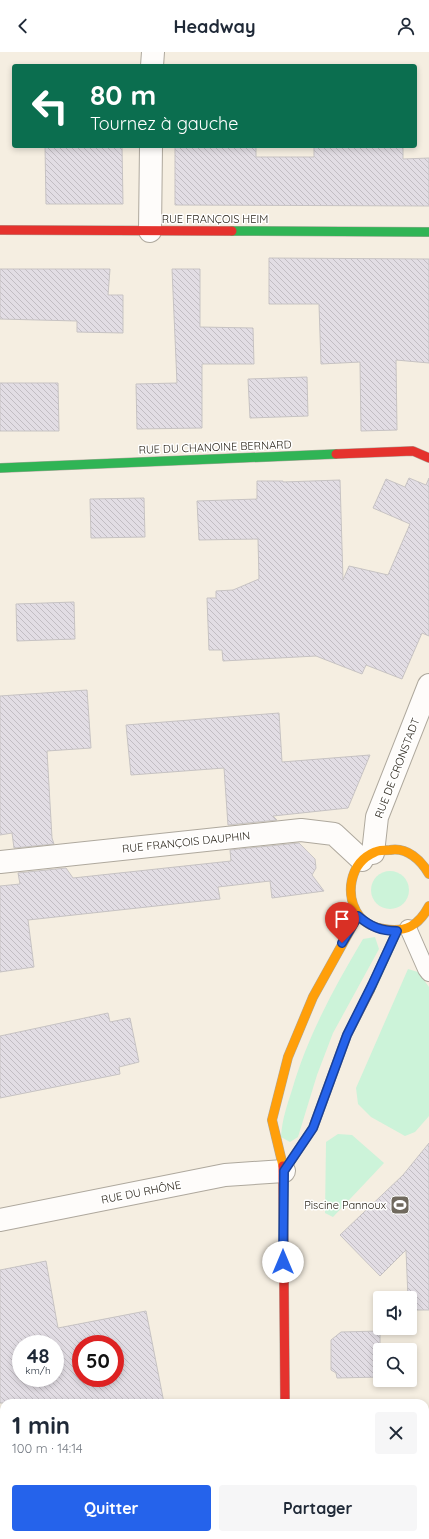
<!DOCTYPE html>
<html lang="fr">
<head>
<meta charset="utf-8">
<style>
	:root { --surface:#fff; --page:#f6f6f7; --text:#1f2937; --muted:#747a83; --accent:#2563eb }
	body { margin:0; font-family:Quicksand,sans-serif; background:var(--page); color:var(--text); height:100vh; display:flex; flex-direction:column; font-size:15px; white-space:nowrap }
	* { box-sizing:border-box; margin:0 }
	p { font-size:13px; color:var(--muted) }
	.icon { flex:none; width:22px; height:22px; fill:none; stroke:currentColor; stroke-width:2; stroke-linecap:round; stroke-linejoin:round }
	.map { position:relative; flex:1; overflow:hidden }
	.sheet { position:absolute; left:0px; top:1347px; width:429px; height:140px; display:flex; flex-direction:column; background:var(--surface); border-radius:12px 12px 0 0; box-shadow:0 2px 6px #0003 }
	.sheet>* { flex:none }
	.guide { position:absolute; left:12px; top:12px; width:405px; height:84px; border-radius:4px; box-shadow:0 2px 6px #0003; background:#0b6e4f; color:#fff; overflow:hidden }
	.tools { position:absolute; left:373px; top:1239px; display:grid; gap:8px }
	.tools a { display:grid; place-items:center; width:44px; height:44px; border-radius:4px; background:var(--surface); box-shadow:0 2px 6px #0003; font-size:20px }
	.speed { position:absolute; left:12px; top:1283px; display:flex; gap:8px; font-size:20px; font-weight:700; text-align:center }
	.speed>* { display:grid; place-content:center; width:52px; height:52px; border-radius:50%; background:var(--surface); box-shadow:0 2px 6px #0003; line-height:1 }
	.speed small { font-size:10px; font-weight:400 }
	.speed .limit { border:6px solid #d22; background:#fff; color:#111 }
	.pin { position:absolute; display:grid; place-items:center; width:34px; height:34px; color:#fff; margin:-41px -17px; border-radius:50% 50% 50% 0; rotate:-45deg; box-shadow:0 0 4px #0007 }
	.pin .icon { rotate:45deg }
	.me { position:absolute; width:44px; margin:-22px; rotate:0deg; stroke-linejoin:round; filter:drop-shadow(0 0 3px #0008) }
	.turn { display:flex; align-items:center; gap:14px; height:84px; padding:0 12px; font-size:18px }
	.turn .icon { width:52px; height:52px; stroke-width:2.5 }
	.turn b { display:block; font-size:28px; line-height:34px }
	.round { display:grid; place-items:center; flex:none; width:42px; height:42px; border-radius:4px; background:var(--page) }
	.overview { display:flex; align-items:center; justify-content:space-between; height:68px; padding:0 12px }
	h1 { font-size:24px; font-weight:800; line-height:30px }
	.button { display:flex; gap:8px; margin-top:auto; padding:8px 12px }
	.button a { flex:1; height:46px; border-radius:4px; background:var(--accent); color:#fff; font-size:16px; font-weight:800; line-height:46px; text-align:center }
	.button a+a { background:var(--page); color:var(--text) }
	header { display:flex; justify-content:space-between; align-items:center; height:52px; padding:0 12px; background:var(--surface); font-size:18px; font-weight:800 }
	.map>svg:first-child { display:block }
	.green { fill:#ccf3d9 }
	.building { fill:url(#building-back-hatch); stroke:#c7c3c3; fill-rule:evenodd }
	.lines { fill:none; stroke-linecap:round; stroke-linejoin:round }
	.lane-casing { stroke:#aea89d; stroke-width:18 }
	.street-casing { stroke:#aea89d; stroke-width:24 }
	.fast-casing { stroke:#aea89d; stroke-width:10 }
	.slow-casing { stroke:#aea89d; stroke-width:10 }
	.jam-casing { stroke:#aea89d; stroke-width:10 }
	.lane { stroke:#fefcfa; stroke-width:16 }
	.street { stroke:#fefcfa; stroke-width:22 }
	.fast { stroke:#30b455; stroke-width:9 }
	.slow { stroke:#ff9f0a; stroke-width:9 }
	.jam { stroke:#e5322d; stroke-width:9 }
	.route-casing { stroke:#184099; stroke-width:10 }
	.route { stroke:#2563eb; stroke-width:7 }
	.labels { text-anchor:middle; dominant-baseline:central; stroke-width:3; stroke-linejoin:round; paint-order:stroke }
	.street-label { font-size:11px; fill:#282217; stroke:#fff }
	.poi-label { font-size:11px; fill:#282217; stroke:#fff; text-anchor:end }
</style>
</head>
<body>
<header><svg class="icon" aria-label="back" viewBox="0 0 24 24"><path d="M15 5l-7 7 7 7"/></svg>Headway<svg class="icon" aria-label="person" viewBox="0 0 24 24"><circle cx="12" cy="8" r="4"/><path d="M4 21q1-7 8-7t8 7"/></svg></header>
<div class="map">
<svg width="429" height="1487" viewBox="0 0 429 1487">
	<defs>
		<pattern id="building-back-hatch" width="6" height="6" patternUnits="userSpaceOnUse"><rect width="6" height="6" fill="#e2dde4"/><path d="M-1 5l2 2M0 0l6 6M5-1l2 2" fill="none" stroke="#c2bdc3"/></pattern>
	</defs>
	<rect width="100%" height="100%" fill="#f5eee1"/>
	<g class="green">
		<circle cx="390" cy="838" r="19"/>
		<path d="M375,885L379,897L333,981L317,1023L298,1085L290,1090L281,1085C282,1068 287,1053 292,1038C308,983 334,936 363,887Z"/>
		<path d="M408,917L418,920L429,935V1064L415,1080L405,1084L371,1065L358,1052L356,1036Z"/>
		<path d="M338,1082L352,1083L384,1111L333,1165L325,1161L326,1090Z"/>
	</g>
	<g class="building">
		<path d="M45,94H122L123,152H46Z"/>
		<path d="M175,94H256V105H314V94H403V107L429,106V154L175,153Z"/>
		<path d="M269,206L429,207V311L396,308L397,378L361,379L360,310L321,312L319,252H269Z"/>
		<path d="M0,217H110L108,243H123V281L77,280V269L0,267Z"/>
		<path d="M172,217H200V275L253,276L254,312H202V376L137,377L136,332L177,331Z"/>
		<path d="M307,325L308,364L250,366L248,327Z"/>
		<path d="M0,331H58L59,379H0Z"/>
		<path d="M409,426L426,433L429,426V584L422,581L402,627L366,613L362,622L316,604L223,609L222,598H209L207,546H216V539L233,538L259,527L258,487L199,488L197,449L257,447V429H283V430L340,428L343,528L349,514L388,523L410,472L373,456L386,427L405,435Z"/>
		<path d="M144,446L145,485L91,486L90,447Z"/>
		<path d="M74,550L75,587L17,589L16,552Z"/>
		<path d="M87,638L91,696L47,699L52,786L54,792L14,796L12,781L0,783V644Z"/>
		<path d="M279,661L282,710L370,703L348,756L273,764L277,768L228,773L224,716L131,723L126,673Z"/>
		<path d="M299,791L315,807L316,816L312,823L324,839L272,846L270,829L218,835L220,847L28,868L34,915L0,920V834L20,832L18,821L66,816L73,826L231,809L230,798Z"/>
		<path d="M108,961L110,970L130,966L139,1010L119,1015L120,1022L0,1046V984Z"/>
		<path d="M429,1091V1258H410V1246H408L406,1198L380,1224L340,1183L403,1123Z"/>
		<path d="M46,1209L58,1276L146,1259L164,1351H0V1218ZM21,1292H55V1326H21ZM81,1292H115V1326H81Z"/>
		<path d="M380,1279V1325L337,1326L336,1321L331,1318V1288L341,1280Z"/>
	</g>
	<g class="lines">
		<defs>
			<path id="lane" d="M408,876L426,917L429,921"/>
			<g id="street">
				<path d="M152,14L153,0"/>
				<path d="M150,179L151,94"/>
				<path d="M373,801L377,765L429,633"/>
				<path d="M0,810L301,778L334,782L362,808"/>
				<path d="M0,1168L225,1123L284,1119"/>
			</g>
			<g id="fast">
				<path d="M232,179L429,180"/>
				<path d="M0,416L336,402"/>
				<path d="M370,938L397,879"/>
				<path d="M270,1487H281"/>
			</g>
			<g id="slow">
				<path d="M429,822C421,808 407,795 390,798C385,798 379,798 375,800C349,811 344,844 360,865C366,872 376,876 384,877C406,881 419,873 429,854"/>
				<path d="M283,1114L272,1068L288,1005L313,945L358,864"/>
				<path d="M284,1119L313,1076L347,983L370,938"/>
			</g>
			<g id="jam">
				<path d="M0,178L232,179"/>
				<path d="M336,402L413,399L429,406"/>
				<path d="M283,1114L285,1351"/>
			</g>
		</defs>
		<use href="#lane" class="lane-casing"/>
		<use href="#street" class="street-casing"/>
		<use href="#fast" class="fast-casing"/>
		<use href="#slow" class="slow-casing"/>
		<use href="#jam" class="jam-casing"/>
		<use href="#lane" class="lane"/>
		<use href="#street" class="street"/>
		<use href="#fast" class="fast"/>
		<use href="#slow" class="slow"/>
		<use href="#jam" class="jam"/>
	</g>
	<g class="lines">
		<defs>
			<path id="route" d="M283,1210L284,1119L313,1076L347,983L372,933L397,879C381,879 371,875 358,864L342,891"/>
		</defs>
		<use href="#route" class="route-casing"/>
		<use href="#route" class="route"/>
	</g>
	<defs>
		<symbol id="stadium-square" viewBox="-11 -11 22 22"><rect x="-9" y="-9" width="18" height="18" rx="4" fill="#70695e" stroke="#fff"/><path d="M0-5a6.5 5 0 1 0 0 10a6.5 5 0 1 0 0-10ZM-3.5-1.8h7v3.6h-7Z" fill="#fff"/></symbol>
	</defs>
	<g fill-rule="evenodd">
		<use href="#stadium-square" x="389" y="1142" width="22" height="22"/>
	</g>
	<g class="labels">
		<g class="street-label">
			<text x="215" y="167">RUE FRANÇOIS HEIM</text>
			<text transform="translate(215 395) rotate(-2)">RUE DU CHANOINE BERNARD</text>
			<text transform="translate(397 716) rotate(-69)">RUE DE CRONSTADT</text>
			<text transform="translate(186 790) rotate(-6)">RUE FRANÇOIS DAUPHIN</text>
			<text transform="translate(141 1140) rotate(-11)">RUE DU RHÔNE</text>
		</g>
		<g class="poi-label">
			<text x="386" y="1153">Piscine Pannoux</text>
		</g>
	</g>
</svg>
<div class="tools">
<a><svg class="icon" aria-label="sound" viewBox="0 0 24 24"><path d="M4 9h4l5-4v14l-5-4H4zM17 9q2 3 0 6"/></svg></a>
<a><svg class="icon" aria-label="search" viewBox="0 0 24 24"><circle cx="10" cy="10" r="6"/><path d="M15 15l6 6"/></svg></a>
</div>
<div class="speed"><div>48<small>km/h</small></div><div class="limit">50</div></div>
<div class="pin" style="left:342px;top:891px;background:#d93025"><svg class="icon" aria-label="arrive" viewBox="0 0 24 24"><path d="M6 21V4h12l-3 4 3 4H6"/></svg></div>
<svg class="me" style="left:283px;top:1210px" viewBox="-20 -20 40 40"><circle r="19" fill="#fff"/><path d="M0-13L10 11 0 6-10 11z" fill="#2563eb"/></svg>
<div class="guide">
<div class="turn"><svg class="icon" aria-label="left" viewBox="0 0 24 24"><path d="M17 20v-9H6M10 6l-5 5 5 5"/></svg><div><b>80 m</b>Tournez à gauche</div></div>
</div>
<section class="sheet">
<div class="overview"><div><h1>1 min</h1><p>100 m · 14:14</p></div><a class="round"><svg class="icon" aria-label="close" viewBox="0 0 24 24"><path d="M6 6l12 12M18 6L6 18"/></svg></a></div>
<div class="button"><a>Quitter</a><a>Partager</a></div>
</section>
</div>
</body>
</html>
